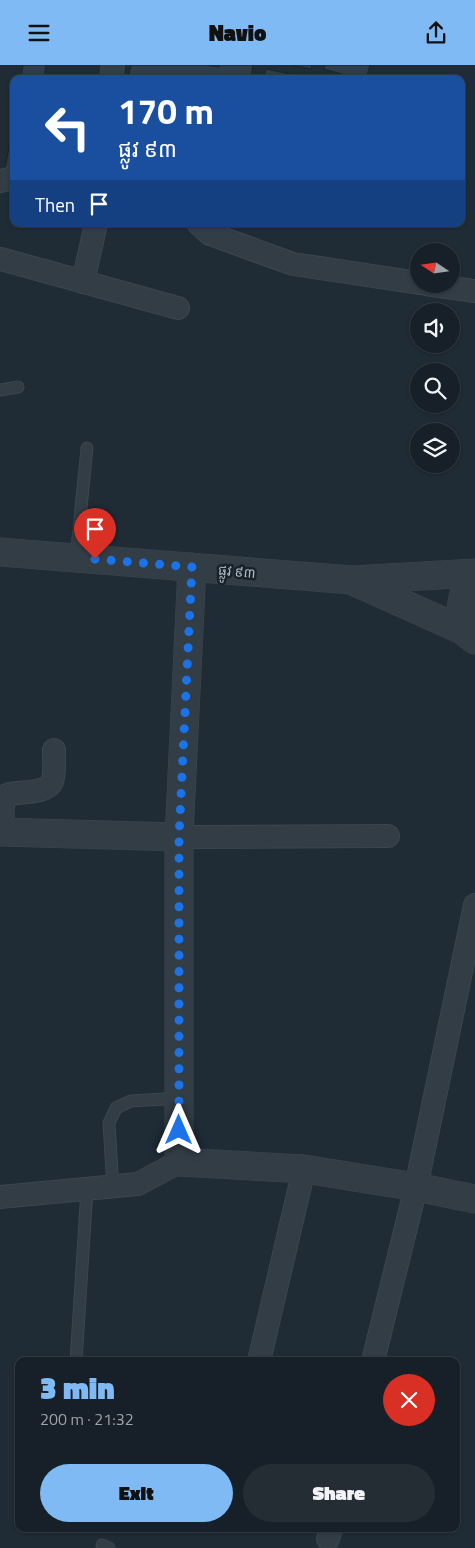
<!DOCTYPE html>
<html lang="en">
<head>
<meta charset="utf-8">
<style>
	:root { --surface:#172028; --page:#242d34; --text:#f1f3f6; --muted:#9ea3a8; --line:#363e45; --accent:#7fbaf5 }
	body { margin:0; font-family:"Titillium Web","Noto Sans Khmer",sans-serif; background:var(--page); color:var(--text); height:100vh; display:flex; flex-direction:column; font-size:19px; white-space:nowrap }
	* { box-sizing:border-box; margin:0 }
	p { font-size:16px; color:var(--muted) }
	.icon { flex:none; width:28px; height:28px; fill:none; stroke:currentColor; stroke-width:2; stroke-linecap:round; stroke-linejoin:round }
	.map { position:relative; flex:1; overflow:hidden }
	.side { position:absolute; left:15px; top:1292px; width:445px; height:175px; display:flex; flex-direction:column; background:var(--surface); border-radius:10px; box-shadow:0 1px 4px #0004,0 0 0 1px var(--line) }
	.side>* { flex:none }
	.hud { position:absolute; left:10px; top:10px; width:455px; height:152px; border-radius:10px; box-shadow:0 1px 4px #0004,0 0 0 1px var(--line); background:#1a4fa0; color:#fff; overflow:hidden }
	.needle { width:32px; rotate:283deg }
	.controls { position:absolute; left:410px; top:178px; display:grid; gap:10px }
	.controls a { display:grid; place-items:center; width:50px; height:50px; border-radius:50%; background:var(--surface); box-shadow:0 1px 4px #0004,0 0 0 1px var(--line); font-size:25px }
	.pin { position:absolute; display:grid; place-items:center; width:42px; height:42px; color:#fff; margin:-51px -21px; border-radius:50% 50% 50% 0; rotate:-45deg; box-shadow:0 0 5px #0007 }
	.pin .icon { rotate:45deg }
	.me { position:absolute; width:55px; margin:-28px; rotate:0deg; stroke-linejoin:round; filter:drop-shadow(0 0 4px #0008) }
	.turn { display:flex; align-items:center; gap:18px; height:105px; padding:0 25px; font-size:22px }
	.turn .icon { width:65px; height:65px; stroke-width:2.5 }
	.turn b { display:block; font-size:35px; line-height:42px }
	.then { display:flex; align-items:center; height:48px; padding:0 25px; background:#0003; gap:10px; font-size:19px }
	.round { display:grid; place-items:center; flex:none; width:52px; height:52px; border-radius:26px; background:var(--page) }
	.summary { display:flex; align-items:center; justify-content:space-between; height:85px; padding:0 25px }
	h1 { font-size:30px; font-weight:800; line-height:38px; color:var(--accent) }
	.button { display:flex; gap:10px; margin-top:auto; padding:10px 25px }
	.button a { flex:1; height:58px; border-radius:30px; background:var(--accent); color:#111; font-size:20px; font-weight:800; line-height:58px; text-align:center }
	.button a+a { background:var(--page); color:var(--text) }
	header { display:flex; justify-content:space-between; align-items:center; height:65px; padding:0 25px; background:var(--accent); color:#111; font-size:22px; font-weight:800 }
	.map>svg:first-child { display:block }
	.building { fill:#2e3d49; stroke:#1a242c }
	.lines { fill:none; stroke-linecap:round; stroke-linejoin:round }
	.service-casing { stroke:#3c464f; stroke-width:13 }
	.minor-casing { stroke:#3c464f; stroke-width:24 }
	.tertiary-casing { stroke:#3c464f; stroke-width:29 }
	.service { stroke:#333d46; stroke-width:11 }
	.minor { stroke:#333d46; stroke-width:22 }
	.tertiary { stroke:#333d46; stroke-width:28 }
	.route { stroke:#1a73e8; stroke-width:9; stroke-dasharray:0 16.2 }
	.labels { text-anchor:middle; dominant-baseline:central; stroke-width:5; stroke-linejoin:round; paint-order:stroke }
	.street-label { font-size:14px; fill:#adb8c3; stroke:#18222a }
</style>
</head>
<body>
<header><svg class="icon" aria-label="menu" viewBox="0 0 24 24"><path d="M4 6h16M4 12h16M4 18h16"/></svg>Navio<svg class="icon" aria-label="share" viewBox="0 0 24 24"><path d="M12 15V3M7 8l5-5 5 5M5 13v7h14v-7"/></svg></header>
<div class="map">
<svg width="475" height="1483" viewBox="0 0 475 1483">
	<rect width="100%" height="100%" fill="#1f2b35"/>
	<g class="building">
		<path d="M23,0H46L44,14H21Z"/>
		<path d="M131,0H206L219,2V0H253L251,14H128Z"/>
		<path d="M293,0H312L311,4Z"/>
		<path d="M325,0H370L366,14H360L324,4Z"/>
		<path d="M266,4L308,13V14H263Z"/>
		<path d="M14,55V105L5,104Z"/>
	</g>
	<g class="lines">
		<defs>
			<g id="service">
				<path d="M0,325L18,322"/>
				<path d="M76,493L87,383"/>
				<path d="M113,1123L109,1058L116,1043L131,1036L179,1033"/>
				<path d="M76,1296L87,1125"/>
				<path d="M102,1480L109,1483"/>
			</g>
			<g id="minor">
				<path d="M111,14L113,0"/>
				<path d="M0,116L14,113"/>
				<path d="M199,159L210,169L293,199L419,218"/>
				<path d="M1,194L178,243"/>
				<path d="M83,217L96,159"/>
				<path d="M426,219L475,226"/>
				<path d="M2,767L3,738L7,730C20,726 46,729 52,717C55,711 54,692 54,685"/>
				<path d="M179,772L388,771"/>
				<path d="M0,1132L138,1119L179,1097"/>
				<path d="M259,1296L304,1104"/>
				<path d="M373,1296L416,1122L475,840"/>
				<path d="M328,1474L331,1464"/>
			</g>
			<g id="tertiary">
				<path d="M0,487L352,515L475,508"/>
				<path d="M192,502L179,772V1097L304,1104L416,1122L475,1134"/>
				<path d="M355,517L462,565L475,575"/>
				<path d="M462,565C460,545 460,526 475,511"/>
				<path d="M0,767L179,772"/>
			</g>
		</defs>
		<use href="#service" class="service-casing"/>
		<use href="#minor" class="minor-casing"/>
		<use href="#tertiary" class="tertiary-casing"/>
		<use href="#service" class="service"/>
		<use href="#minor" class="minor"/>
		<use href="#tertiary" class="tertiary"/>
	</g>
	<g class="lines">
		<path class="route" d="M95,494L192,502L179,772V1065"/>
	</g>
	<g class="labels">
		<g class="street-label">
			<text transform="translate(237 506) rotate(5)">ផ្លូវ ៩៣</text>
		</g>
	</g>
</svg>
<div class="controls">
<a><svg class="needle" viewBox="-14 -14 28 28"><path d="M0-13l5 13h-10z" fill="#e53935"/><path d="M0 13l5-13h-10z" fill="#9ea3a8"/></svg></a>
<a><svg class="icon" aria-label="sound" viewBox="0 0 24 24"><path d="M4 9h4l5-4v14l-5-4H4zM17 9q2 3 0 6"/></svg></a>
<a><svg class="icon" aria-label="search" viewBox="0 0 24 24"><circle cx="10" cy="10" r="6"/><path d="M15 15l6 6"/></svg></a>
<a><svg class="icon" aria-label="layers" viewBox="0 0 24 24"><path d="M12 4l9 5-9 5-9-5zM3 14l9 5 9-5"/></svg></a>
</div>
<div class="pin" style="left:95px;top:494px;background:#d93025"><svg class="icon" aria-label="arrive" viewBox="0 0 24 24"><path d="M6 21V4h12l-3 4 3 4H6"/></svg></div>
<svg class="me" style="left:179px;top:1065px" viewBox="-20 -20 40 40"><path d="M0-17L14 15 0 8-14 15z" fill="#1a73e8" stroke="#fff" stroke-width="4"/></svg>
<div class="hud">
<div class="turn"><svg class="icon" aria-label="left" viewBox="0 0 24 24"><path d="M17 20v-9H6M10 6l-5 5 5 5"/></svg><div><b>170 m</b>ផ្លូវ ៩៣</div></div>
<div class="then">Then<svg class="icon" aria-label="arrive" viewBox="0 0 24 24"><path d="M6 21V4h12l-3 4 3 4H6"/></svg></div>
</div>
<section class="side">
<div class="summary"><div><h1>3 min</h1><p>200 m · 21:32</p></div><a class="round" style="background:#d93025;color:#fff"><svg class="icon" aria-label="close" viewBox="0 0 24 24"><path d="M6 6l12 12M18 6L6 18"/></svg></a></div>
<div class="button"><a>Exit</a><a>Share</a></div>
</section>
</div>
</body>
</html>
